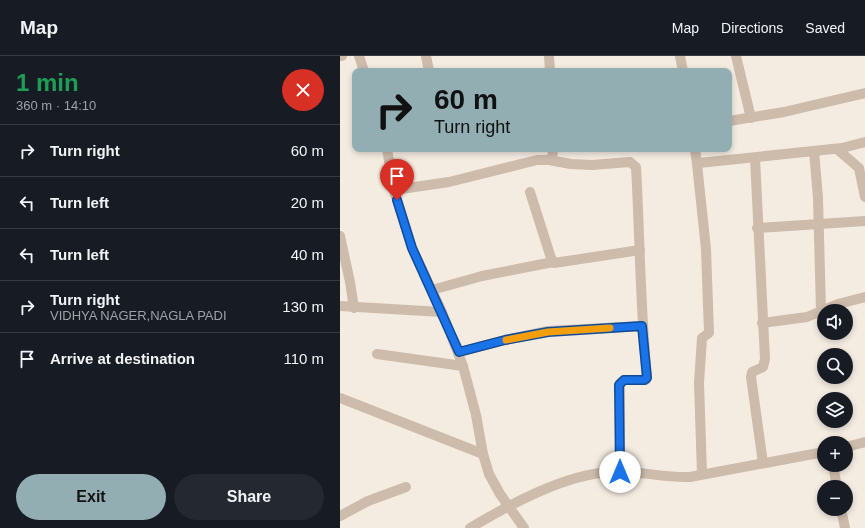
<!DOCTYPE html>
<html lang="en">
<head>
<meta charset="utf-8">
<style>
	:root { --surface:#171b24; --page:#242831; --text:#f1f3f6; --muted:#9ea1a6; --line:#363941; --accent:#92aeb2 }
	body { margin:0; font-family:Arial,sans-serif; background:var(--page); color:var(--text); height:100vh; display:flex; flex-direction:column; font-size:15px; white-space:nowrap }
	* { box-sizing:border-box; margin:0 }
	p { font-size:13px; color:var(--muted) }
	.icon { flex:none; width:22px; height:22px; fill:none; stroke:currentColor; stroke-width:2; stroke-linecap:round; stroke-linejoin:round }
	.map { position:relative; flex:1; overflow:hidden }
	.drawer { display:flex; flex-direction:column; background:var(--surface); width:340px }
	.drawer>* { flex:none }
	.top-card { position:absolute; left:12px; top:12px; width:380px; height:84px; border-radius:8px; box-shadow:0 2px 6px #0003; background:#92aeb2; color:#111; overflow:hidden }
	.buttons { position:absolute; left:477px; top:248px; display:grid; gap:8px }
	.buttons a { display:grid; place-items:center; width:36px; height:36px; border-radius:50%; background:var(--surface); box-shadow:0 2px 6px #0003; font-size:20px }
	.pin { position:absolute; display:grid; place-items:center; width:34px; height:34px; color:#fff; margin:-41px -17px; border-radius:50% 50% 50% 0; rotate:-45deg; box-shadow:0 0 4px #0007 }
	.pin .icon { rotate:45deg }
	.me { position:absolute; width:44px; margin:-22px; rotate:0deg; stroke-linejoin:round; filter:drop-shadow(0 0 3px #0008) }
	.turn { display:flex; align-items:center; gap:14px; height:84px; padding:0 16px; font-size:18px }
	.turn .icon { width:52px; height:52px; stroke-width:2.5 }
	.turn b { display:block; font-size:28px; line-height:34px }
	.round { display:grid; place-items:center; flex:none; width:42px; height:42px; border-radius:21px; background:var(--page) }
	.headline { display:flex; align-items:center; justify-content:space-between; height:68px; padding:0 16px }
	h1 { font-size:24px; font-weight:700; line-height:30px; color:#1e9e55 }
	.primary-button { display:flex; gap:8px; margin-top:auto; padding:8px 16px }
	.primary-button a { flex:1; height:46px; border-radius:24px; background:var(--accent); color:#111; font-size:16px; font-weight:700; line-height:46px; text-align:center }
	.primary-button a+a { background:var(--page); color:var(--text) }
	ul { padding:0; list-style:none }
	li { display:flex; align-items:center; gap:12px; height:52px; padding:0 16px; border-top:1px solid var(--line) }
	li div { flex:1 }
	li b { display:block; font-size:15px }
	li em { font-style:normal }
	header { display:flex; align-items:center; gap:24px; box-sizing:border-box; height:56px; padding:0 20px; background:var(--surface); border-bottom:1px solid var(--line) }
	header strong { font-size:19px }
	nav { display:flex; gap:22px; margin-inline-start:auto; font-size:14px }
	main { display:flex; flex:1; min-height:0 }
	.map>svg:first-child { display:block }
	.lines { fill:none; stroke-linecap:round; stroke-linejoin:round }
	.minor { stroke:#cdbbac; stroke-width:10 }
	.route-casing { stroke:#114b97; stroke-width:10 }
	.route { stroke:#1a73e8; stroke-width:7 }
	.slow { stroke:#f59e0b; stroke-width:7 }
</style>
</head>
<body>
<header>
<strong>Map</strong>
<nav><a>Map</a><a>Directions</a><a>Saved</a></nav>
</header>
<main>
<section class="drawer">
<div class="headline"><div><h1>1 min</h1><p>360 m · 14:10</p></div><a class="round" style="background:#d93025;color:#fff"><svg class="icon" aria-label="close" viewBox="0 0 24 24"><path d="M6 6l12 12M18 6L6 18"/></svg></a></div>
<ul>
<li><svg class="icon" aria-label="right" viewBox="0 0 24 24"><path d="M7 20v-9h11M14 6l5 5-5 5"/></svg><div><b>Turn right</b></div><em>60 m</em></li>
<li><svg class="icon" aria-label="left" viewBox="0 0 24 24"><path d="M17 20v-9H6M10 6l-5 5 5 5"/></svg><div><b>Turn left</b></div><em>20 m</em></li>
<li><svg class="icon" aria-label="left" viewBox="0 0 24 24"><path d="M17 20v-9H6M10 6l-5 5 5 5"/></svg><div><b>Turn left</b></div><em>40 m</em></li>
<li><svg class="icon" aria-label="right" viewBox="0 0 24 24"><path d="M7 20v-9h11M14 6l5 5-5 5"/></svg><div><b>Turn right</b><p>VIDHYA NAGER,NAGLA PADI</p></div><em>130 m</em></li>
<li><svg class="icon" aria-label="arrive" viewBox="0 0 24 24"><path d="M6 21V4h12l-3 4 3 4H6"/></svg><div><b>Arrive at destination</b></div><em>110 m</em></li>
</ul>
<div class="primary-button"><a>Exit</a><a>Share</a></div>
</section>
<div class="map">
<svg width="525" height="472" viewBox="0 0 525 472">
	<rect width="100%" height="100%" fill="#f4ebe1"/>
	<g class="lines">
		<g class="minor">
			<path d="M0,0H2"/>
			<path d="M19,0L24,15"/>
			<path d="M86,0L89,15"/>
			<path d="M209,0L210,15"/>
			<path d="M340,0L343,15"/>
			<path d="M396,0L411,62"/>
			<path d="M389,65L444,56L525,37"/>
			<path d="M47,93L54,134L72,192L102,256L123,310L136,359L143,398L149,418L160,438L184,472"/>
			<path d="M355,93L357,108"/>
			<path d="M497,93L519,112L525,141"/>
			<path d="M474,95L478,142L481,255"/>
			<path d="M415,102L425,303L423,311L412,316L411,321L423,407"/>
			<path d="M212,104L213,93"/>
			<path d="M54,134L109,126L197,104H209L231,108L252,109L290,106L296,111C300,181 300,251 307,321L306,324H284L280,327V416"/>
			<path d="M190,136L211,202L214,207L300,194"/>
			<path d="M417,172L525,165"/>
			<path d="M0,180L10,226L14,252"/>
			<path d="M92,234L142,220L213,206"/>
			<path d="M0,250L102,256"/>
			<path d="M422,267L467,261L498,248L525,241"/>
			<path d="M119,296L165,284L208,275L302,270"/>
			<path d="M37,298L123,310"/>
			<path d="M0,342L143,398"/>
			<path d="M506,391L525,386"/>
			<path d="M493,409L497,431"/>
			<path d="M362,418L359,327L362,282L369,277L366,193L357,108L359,107L502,92L525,86"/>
			<path d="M501,453L505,472"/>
			<path d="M0,460L28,445L66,431"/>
			<path d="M130,472C169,449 225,418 271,416C297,414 323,422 350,421L484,396"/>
		</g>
	</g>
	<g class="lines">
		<defs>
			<path id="route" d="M57,144L72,192L119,296L165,284L208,276L302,270L307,322L304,324H284L279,329L280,416"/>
		</defs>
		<use href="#route" class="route-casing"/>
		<use href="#route" class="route"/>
		<path class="slow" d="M166,284L208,276L270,272"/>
	</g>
</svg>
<div class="buttons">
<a><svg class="icon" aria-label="sound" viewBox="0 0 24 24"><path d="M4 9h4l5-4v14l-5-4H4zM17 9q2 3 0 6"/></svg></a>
<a><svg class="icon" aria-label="search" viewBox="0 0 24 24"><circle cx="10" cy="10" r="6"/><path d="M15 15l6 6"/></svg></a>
<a><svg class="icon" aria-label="layers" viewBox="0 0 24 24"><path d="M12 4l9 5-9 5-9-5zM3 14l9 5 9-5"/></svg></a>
<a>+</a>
<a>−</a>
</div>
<div class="pin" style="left:57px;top:144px;background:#d93025"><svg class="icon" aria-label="arrive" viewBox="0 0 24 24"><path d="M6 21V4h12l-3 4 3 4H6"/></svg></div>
<svg class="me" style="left:280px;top:416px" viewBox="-20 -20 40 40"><circle r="19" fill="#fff"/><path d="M0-13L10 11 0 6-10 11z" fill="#1a73e8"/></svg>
<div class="top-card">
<div class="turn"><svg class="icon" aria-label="right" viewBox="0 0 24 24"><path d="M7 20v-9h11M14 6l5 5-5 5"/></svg><div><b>60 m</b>Turn right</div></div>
</div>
</div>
</main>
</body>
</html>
